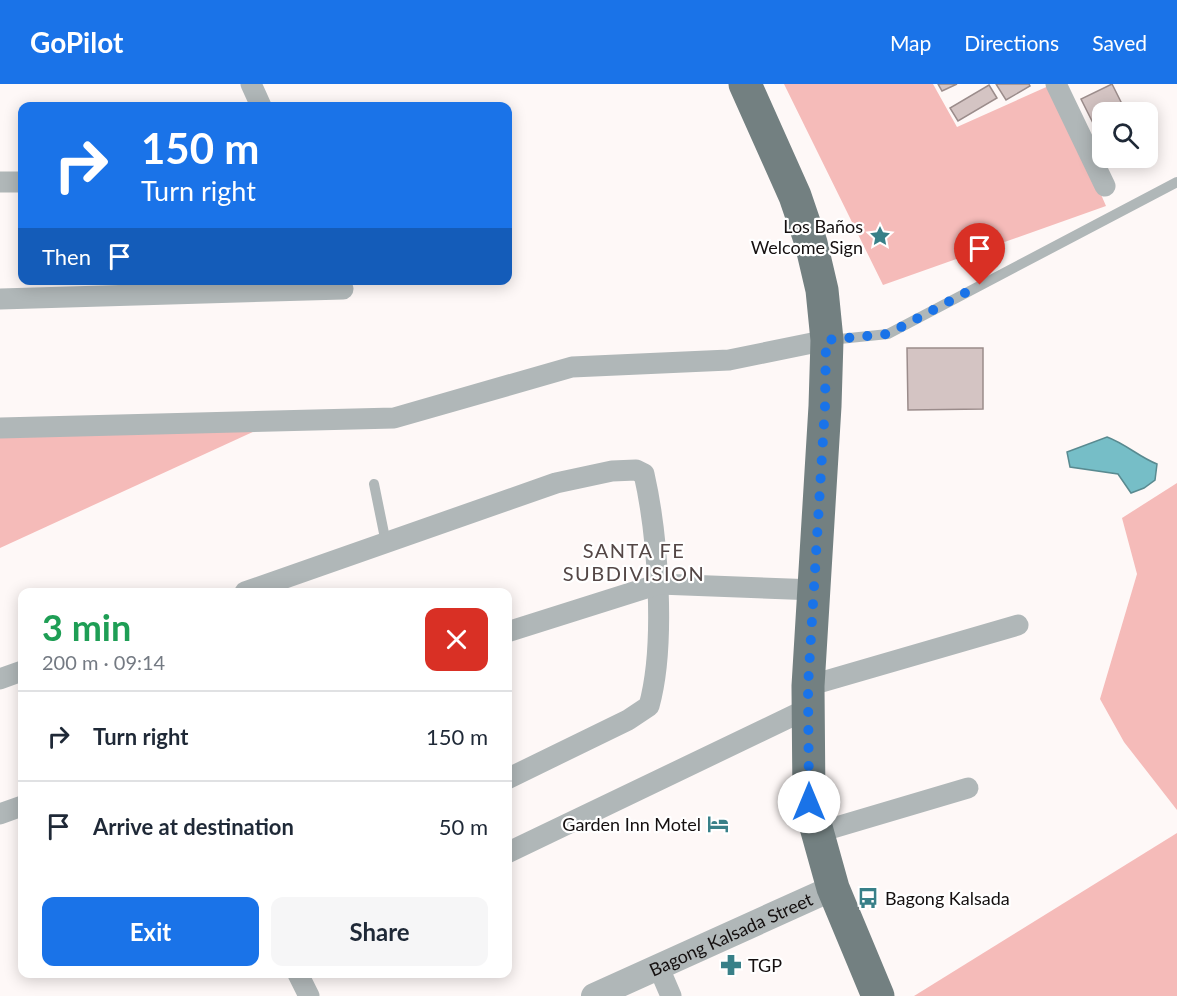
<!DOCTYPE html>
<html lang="en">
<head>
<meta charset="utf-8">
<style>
	:root { --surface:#fff; --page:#f6f6f7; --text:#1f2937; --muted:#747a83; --line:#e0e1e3; --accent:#1a73e8 }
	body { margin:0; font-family:Lato,sans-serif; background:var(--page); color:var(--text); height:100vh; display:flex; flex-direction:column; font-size:22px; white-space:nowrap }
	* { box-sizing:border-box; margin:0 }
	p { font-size:20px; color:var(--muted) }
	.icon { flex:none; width:33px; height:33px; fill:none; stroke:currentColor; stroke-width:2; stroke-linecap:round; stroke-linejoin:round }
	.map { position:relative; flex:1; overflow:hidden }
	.side { position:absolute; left:18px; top:504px; width:494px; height:390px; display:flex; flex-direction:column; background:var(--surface); border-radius:12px; box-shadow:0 3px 15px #0003 }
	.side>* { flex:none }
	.top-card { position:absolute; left:18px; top:18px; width:494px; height:183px; border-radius:12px; box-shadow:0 3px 15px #0003; background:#1a73e8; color:#fff; overflow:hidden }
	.tools { position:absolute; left:1092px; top:18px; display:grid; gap:12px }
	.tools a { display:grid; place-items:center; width:66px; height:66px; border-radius:12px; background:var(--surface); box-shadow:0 3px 15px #0003; font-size:30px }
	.pin { position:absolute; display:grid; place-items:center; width:51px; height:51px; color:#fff; margin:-62px -26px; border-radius:50% 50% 50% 0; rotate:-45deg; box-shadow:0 0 6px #0007 }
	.pin .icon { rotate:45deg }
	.me { position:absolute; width:66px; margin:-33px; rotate:0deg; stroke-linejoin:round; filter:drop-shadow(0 0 4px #0008) }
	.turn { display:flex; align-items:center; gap:21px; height:126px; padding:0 24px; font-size:27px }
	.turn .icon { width:78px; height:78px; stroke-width:2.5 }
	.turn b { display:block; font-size:42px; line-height:51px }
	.then { display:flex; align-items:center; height:57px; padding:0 24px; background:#0003; gap:12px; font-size:22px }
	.round { display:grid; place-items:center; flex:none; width:63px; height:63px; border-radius:12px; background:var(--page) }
	.head { display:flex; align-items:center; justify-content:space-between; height:102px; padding:0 24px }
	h1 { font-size:36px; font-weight:700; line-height:45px; color:#1e9e55 }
	.cta { display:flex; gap:12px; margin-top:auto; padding:12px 24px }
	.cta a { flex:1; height:69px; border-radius:12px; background:var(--accent); color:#fff; font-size:24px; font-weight:700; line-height:69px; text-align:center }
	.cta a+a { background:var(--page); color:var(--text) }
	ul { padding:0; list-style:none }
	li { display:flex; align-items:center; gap:18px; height:90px; padding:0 24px; border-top:2px solid var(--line) }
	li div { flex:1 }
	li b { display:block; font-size:22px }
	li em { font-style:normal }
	header { display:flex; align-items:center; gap:36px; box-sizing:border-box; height:84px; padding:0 30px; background:var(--accent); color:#fff }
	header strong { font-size:28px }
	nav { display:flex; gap:33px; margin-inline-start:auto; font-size:21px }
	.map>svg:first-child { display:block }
	.green { fill:#f5bbb9 }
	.water { fill:#76bec7; stroke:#598a90; stroke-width:1.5 }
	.building { fill:#d4c4c3; stroke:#9b8c8b; stroke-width:1.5 }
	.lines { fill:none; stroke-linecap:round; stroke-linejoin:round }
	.service { stroke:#b0b7b8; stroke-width:10 }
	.minor { stroke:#b0b7b8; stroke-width:21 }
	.tertiary { stroke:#b0b7b8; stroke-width:26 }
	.primary { stroke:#738081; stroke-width:33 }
	.route { stroke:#1a73e8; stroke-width:10; stroke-dasharray:0 18 }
	.labels { text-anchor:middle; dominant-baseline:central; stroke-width:4.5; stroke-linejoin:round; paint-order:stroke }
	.poi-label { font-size:18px; fill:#151010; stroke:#fff; text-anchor:end }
	.street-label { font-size:18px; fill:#151010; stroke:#fff }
	.neighbourhood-label { font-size:20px; letter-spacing:1.5px; fill:#544746; stroke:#fff }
</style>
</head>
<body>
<header>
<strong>GoPilot</strong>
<nav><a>Map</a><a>Directions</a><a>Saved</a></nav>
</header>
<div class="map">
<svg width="1177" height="912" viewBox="0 0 1177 912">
	<rect width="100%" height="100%" fill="#fef8f7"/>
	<g class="green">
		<path d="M784,0H933L957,43L1053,0L1106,122L883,201Z"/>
		<path d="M270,340L0,464V352Z"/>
		<path d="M1177,399V726L1124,658L1100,615L1137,490L1122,434Z"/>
		<path d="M1177,749V912H914Z"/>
	</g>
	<path class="water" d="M1107,353C1126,360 1139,373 1157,380L1155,396L1144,404L1131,409L1118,390L1070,383L1067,368Z"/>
	<g class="building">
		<path d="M938,0H957L942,7Z"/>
		<path d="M996,0H1029L1030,2L1006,16Z"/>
		<path d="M1112,0L1126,28H1102V49L1099,51L1081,15Z"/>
		<path d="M989,1L997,14L958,37L950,24Z"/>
		<path d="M907,264H983V325L908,326Z"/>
	</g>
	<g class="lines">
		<g class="service">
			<path d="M830,256L888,250L1177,98"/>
			<path d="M374,400L386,459"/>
		</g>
		<g class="minor">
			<path d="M251,0L261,22"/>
			<path d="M1056,0L1105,102"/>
			<path d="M0,98H22"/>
			<path d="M0,215L343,205L339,196"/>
			<path d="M0,344L394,334L572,283L729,276L827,256"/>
			<path d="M245,508L556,399L612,387L636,386L644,390C658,452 666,561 649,622L628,636L507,695"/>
			<path d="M507,548L659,500L816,506"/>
			<path d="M0,595L22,587"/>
			<path d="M808,602L1018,541"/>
			<path d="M0,730L22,722"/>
			<path d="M816,749L968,704"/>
			<path d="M507,769L809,624"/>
			<path d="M659,884L671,912"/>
			<path d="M298,890L309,912"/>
		</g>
		<path class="tertiary" id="s1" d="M594,912L833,804"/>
		<path class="primary" d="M745,0L795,112L811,159L822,206L827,256L825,322L808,602L809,718L833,804L878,912"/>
	</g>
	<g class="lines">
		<path class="route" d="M809,718L808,602L825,322L826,256L888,250L980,201"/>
	</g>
	<defs>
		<symbol id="sight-bare" viewBox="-9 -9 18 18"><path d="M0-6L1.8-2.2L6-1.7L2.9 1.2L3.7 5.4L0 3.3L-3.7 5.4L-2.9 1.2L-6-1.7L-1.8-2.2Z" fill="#388088" stroke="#fff" stroke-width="2.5" paint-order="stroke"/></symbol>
		<symbol id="hotel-bare" viewBox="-9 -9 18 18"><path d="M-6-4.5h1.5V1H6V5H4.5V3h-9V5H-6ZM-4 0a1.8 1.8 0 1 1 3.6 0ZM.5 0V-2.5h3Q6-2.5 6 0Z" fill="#388088" stroke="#fff" stroke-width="2.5" paint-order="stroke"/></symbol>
		<symbol id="bus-bare" viewBox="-9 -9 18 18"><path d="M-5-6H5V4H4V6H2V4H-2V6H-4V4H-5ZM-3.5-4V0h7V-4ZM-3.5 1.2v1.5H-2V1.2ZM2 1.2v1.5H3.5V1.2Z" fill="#388088" stroke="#fff" stroke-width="2.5" paint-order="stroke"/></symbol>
		<symbol id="pharmacy-bare" viewBox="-9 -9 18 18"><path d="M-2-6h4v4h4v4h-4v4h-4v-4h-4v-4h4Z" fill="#388088" stroke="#fff" stroke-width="2.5" paint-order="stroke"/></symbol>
	</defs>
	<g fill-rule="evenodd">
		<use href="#sight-bare" x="865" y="137" width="30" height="30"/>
		<use href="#hotel-bare" x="703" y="725" width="30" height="30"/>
		<use href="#bus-bare" x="853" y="799" width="30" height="30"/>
		<use href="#pharmacy-bare" x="716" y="866" width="30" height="30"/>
	</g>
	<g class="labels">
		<g class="poi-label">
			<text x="863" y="142">Los Baños<tspan x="863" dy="21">Welcome Sign</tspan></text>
			<text x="701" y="740">Garden Inn Motel</text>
			<text x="885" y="814" text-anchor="start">Bagong Kalsada</text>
			<text x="748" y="881" text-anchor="start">TGP</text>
		</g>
		<g class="street-label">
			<text stroke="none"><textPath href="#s1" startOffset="150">Bagong Kalsada Street</textPath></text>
		</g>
		<g class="neighbourhood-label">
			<text x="634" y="466">SANTA FE<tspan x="634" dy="23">SUBDIVISION</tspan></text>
		</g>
	</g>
</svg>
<div class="tools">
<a><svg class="icon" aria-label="search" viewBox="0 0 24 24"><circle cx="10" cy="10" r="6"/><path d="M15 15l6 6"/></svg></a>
</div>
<div class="pin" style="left:980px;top:201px;background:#d93025"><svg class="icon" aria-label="arrive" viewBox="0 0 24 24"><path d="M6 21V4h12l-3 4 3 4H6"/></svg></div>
<svg class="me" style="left:809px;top:718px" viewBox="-20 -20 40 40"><circle r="19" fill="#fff"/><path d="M0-13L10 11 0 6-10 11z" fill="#1a73e8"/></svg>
<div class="top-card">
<div class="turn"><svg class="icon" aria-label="right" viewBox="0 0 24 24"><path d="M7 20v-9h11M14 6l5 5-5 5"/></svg><div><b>150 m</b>Turn right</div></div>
<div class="then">Then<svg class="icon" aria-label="arrive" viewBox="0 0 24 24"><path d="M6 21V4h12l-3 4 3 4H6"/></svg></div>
</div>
<section class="side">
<div class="head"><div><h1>3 min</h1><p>200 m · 09:14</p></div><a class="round" style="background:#d93025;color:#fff"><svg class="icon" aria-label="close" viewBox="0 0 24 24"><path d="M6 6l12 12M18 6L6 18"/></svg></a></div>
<ul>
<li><svg class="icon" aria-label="right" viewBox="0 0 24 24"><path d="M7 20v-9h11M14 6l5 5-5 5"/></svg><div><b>Turn right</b></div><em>150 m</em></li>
<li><svg class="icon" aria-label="arrive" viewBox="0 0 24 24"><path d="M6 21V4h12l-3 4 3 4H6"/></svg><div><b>Arrive at destination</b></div><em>50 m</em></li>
</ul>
<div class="cta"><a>Exit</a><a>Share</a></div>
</section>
</div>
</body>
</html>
